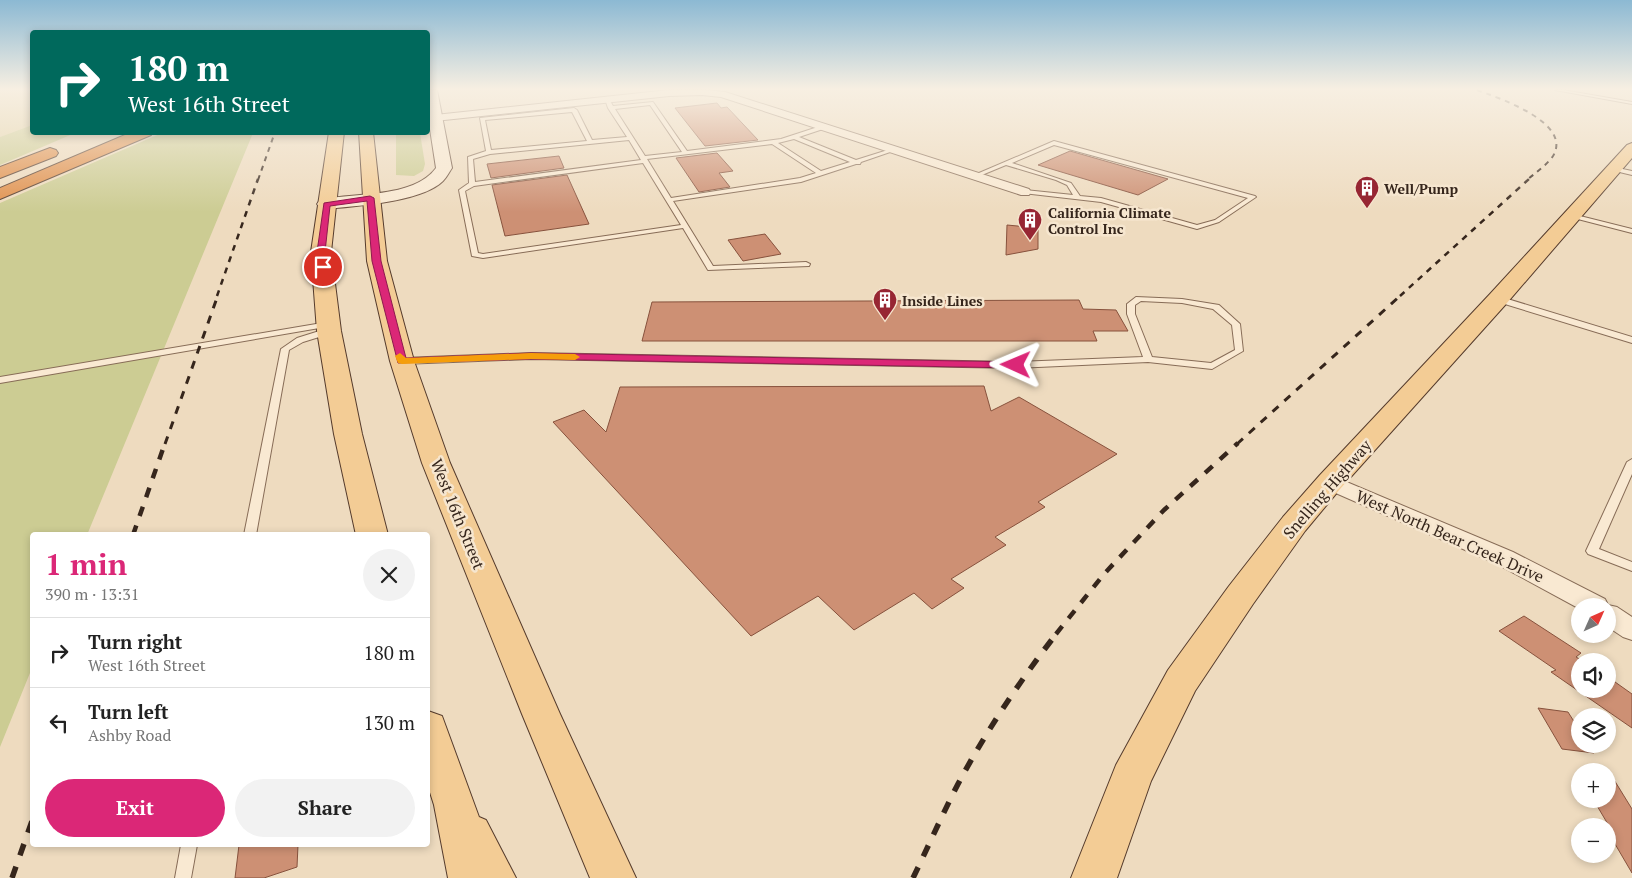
<!DOCTYPE html>
<html lang="en">
<head>
<meta charset="utf-8">
<style>
	:root { --surface:#fff; --page:#f2f2f2; --text:#222; --muted:#767676; --line:#e0e0e0; --accent:#db2777 }
	body { margin:0; font-family:"PT Serif",serif; background:var(--page); color:var(--text); height:100vh; display:flex; flex-direction:column; font-size:19px; white-space:nowrap }
	* { box-sizing:border-box; margin:0 }
	p { font-size:16px; color:var(--muted) }
	.icon { flex:none; width:28px; height:28px; fill:none; stroke:currentColor; stroke-width:2; stroke-linecap:round; stroke-linejoin:round }
	.map { position:relative; flex:1; overflow:hidden }
	.side { position:absolute; left:30px; top:532px; width:400px; height:315px; display:flex; flex-direction:column; background:var(--surface); border-radius:5px; box-shadow:0 2px 8px #0003 }
	.side>* { flex:none }
	.banner { position:absolute; left:30px; top:30px; width:400px; height:105px; border-radius:5px; box-shadow:0 2px 8px #0003; background:#00695c; color:#fff; overflow:hidden }
	.needle { width:32px; rotate:45deg }
	.fabs { position:absolute; left:1571px; top:598px; display:grid; gap:10px }
	.fabs a { display:grid; place-items:center; width:45px; height:45px; border-radius:50%; background:var(--surface); box-shadow:0 2px 8px #0003; font-size:25px }
	.pin { position:absolute; display:grid; place-items:center; width:42px; height:42px; color:#fff; margin:-21px; border:2px solid #fff; border-radius:50%; box-shadow:0 1px 5px #0007 }
	.me { position:absolute; width:55px; margin:-28px; rotate:271deg; stroke-linejoin:round; filter:drop-shadow(0 0 4px #0008) }
	.turn { display:flex; align-items:center; gap:18px; height:105px; padding:0 15px; font-size:22px }
	.turn .icon { width:65px; height:65px; stroke-width:2.5 }
	.turn b { display:block; font-size:35px; line-height:42px }
	.round { display:grid; place-items:center; flex:none; width:52px; height:52px; border-radius:26px; background:var(--page) }
	.summary { display:flex; align-items:center; justify-content:space-between; height:85px; padding:0 15px }
	h1 { font-size:30px; font-weight:700; line-height:38px; color:var(--accent) }
	.primary-button { display:flex; gap:10px; margin-top:auto; padding:10px 15px }
	.primary-button a { flex:1; height:58px; border-radius:30px; background:var(--accent); color:#fff; font-size:20px; font-weight:700; line-height:58px; text-align:center }
	.primary-button a+a { background:var(--page); color:var(--text) }
	ul { padding:0; list-style:none }
	li { display:flex; align-items:center; gap:15px; height:70px; padding:0 15px; border-top:1px solid var(--line) }
	li div { flex:1 }
	li b { display:block; font-size:19px }
	li em { font-style:normal }
	.map>svg:first-child { display:block }
	.farmland { fill:#e4d5ac }
	.green { fill:#cccc93 }
	.building { fill:#cd9074; stroke:#87523d }
	.lines { fill:none; stroke-linecap:round; stroke-linejoin:round }
	.lane-casing { stroke:#876c57; stroke-width:2 }
	.street-casing { stroke:#876c57; stroke-width:2 }
	.secondary-casing { stroke:#694d3a; stroke-width:2 }
	.primary-casing { stroke:#553b2c; stroke-width:2 }
	.highway-casing { stroke:#553b2c; stroke-width:2 }
	.lane { fill:#f9e9d2; fill-rule:evenodd }
	.street { fill:#f9e9d2; fill-rule:evenodd }
	.secondary { fill:#f9e9d2; fill-rule:evenodd }
	.primary { fill:#f3cc95; fill-rule:evenodd }
	.highway { fill:#e0904d; fill-rule:evenodd }
	.rail-far4 { stroke:#36261c; stroke-width:2; stroke-dasharray:5 5; stroke-linecap:butt }
	.rail-far3 { stroke:#36261c; stroke-width:2.5; stroke-dasharray:6 6; stroke-linecap:butt }
	.rail-far2 { stroke:#36261c; stroke-width:3; stroke-dasharray:8 8; stroke-linecap:butt }
	.rail-far1 { stroke:#36261c; stroke-width:4.5; stroke-dasharray:10 10; stroke-linecap:butt }
	.rail { stroke:#36261c; stroke-width:5.5; stroke-dasharray:12 12; stroke-linecap:butt }
	.route { fill:#db2777; stroke:#8e194d }
	.slow { fill:#f59e0b }
	.labels { text-anchor:middle; dominant-baseline:central; stroke-width:5; stroke-linejoin:round; paint-order:stroke }
	.far-poi-label { font-size:14px; font-weight:bold; fill:#36261c; stroke:#f6e6cf; text-anchor:start }
	.street-label { font-size:16px; fill:#36261c; stroke:#f6e6cf }
</style>
</head>
<body>
<div class="map">
<svg width="1632" height="878" viewBox="0 0 1632 878">
	<rect width="100%" height="100%" fill="#eedbbf"/>
	<path class="farmland" d="M0,90H32V125L0,137Z"/>
	<g class="green">
		<path d="M32,125V132L75,133L0,165V137Z"/>
		<path d="M162,133H253L87,535H32V668L0,747V203Z"/>
		<path d="M396,133H420L425,164L423,171L414,176L396,175Z"/>
	</g>
	<g class="building">
		<path d="M717,103L721,108L727,107L758,140L705,146L675,108Z"/>
		<path d="M1070,151L1168,179L1138,195L1038,165Z"/>
		<path d="M717,153L733,171L719,173L730,187L699,192L676,158Z"/>
		<path d="M559,156L564,168L491,178L487,164Z"/>
		<path d="M567,175L589,224L505,236L492,185Z"/>
		<path d="M1007,225L1038,228V249L1006,255Z"/>
		<path d="M765,234L781,254L743,261L728,240Z"/>
		<path d="M1079,300L1083,309L1116,310L1128,331H1093L1097,341H642L652,302Z"/>
		<path d="M984,386L991,411L1019,397L1117,454L1038,502L1045,507L995,537L1006,545L951,579L964,588L932,609L914,593L854,630L818,596L751,636L553,422L584,410L606,432L620,387Z"/>
		<path d="M1524,616L1581,653L1576,657L1583,661H1580V689H1608V677L1632,694V728L1551,672L1556,670L1499,631Z"/>
		<path d="M1538,708L1568,712L1580,731V744H1588L1594,753L1562,749Z"/>
		<path d="M1608,770L1632,809V873L1608,832V826L1603,825L1609,826L1593,799H1608Z"/>
		<path d="M239,845H298L297,867L264,878H235Z"/>
	</g>
	<g class="lines">
		<defs>
			<g id="lane">
				<path d="M1555,90H1563L1632,102V104Z"/>
				<path d="M605,99H609L613,106L653,102L687,151L781,139L824,125L826,126V128L799,137L856,160L891,149L896,150L861,162L860,164H856L801,182L673,201L713,266L806,262L810,264L809,266L708,270L683,228L483,258L472,256L459,190L469,183L468,157L486,151L480,118L574,108L577,110L592,140L627,137L608,108ZM650,105L682,152L645,156L615,109ZM572,112L587,141L491,150L485,120ZM794,139L850,162L821,171L778,143ZM629,140L641,160L475,182L473,159L490,154ZM772,144L816,173L800,178L671,198L647,159ZM643,163L681,225L483,254L478,253L465,191L474,186Z"/>
				<path d="M1054,141L1255,196L1256,197L1219,222L1197,229L1101,202L1023,193V191L1025,190L1073,195L1067,185L1056,180L1006,165L977,177L972,176ZM1054,145L1248,198L1215,220L1197,225L1101,198L1080,196L1071,183L1012,163Z"/>
				<path d="M1613,167L1632,171V175L1611,170V168Z"/>
				<path d="M1572,214L1632,229V233L1570,217V215Z"/>
				<path d="M1136,297L1182,299L1219,305L1240,324L1243,351L1212,369L1148,362L1016,368L531,359L402,364L398,361L402,358L531,353L1016,362L1143,357L1127,314V304ZM1141,301L1182,303L1213,309L1232,325L1235,350L1211,363L1152,357L1135,314V305Z"/>
				<path d="M1495,297H1501L1632,337V343L1495,301Z"/>
				<path d="M328,322H331V326L0,383V377Z"/>
				<path d="M329,328L332,329V333L303,342L289,350L256,535H244L281,349L297,338Z"/>
				<path d="M1632,459V474L1599,549L1632,562V571L1588,554L1586,551L1627,462Z"/>
				<path d="M181,845H197L191,878H175Z"/>
			</g>
			<g id="street">
				<path d="M669,90H706L725,92L1029,189L1031,192L1029,195H1021L721,97L702,95L669,96L435,121L430,118L435,115Z"/>
				<path d="M1330,475L1513,552L1605,599L1608,605L1617,607L1632,617V640L1623,637L1608,627V606H1580V609L1497,564L1322,487L1319,482L1322,477Z"/>
			</g>
			<path id="secondary" d="M428,90H437L452,168C449,172 447,177 443,181C422,202 356,206 326,209L320,208L317,204L320,200C354,192 413,199 436,168L428,116Z"/>
			<g id="primary">
				<path d="M329,132H344L331,252L341,331L362,434L388,535H356L334,434L317,331L311,252Z"/>
				<path d="M359,132H373L387,261L414,361L450,463L560,714L636,878H590L522,714L422,463L390,361L367,261Z"/>
				<path d="M1632,143V158L1506,304L1340,489L1305,531L1253,604L1195,691L1151,781L1117,878H1071L1116,765L1168,670L1229,586L1283,517L1320,475L1490,294L1627,145Z"/>
				<path d="M428,711L442,716L479,817L486,820L516,878H448L434,805L428,786Z"/>
			</g>
			<g id="highway">
				<path d="M132,132H153L151,135L0,199V188Z"/>
				<path d="M50,148L56,150L58,153L56,156L0,178V167Z"/>
			</g>
		</defs>
		<use href="#lane" class="lane-casing"/>
		<use href="#street" class="street-casing"/>
		<use href="#secondary" class="secondary-casing"/>
		<use href="#primary" class="primary-casing"/>
		<use href="#highway" class="highway-casing"/>
		<use href="#lane" class="lane"/>
		<use href="#street" class="street"/>
		<use href="#secondary" class="secondary"/>
		<use href="#primary" class="primary"/>
		<use href="#highway" class="highway"/>
		<g class="rail-far4">
			<path d="M1477,90C1499,98 1573,123 1553,156C1547,165 1535,173 1527,180"/>
			<path d="M258,180L275,132"/>
		</g>
		<g class="rail-far3">
			<path d="M217,296L258,179"/>
			<path d="M1400,296L1529,179"/>
		</g>
		<g class="rail-far2">
			<path d="M165,444L218,295"/>
			<path d="M1237,444L1401,295"/>
		</g>
		<g class="rail-far1">
			<path d="M133,535L165,443"/>
			<path d="M1056,634L1104,574L1164,510L1238,443"/>
		</g>
		<g class="rail">
			<path d="M12,878L32,821"/>
			<path d="M913,878C928,847 942,815 958,784C985,733 1021,679 1057,633"/>
		</g>
	</g>
	<linearGradient id="sky" x2="0" y2="1"><stop stop-color="#8cb9d3"/><stop offset="0.42" stop-color="#f7efe2"/><stop offset="1" stop-color="#f7efe2" stop-opacity="0"/></linearGradient>
	<rect width="1632" height="212" fill="url(#sky)"/>
	<path class="route" d="M370,196L374,198L381,261L406,358L531,353L1016,362L1021,365L1016,368L531,359L398,363L372,261L367,201L330,206L325,252L327,267L323,269L318,267L317,252L324,203Z"/>
	<path class="slow" d="M400,353L406,358L531,353L575,354L580,357L575,360L531,359L402,364L398,363L395,356Z"/>
	<defs>
		<symbol id="building-pin" viewBox="-11 -11 22 30"><path d="M0 17L-7.5 6A9.5 9.5 0 1 1 7.5 6Z" fill="#972633" stroke="#f6e6cf"/><path d="M-4-6H4V6H1V3H-1V6H-4ZM-2.5-4.3h1.7v1.8h-1.7ZM.8-4.3h1.7v1.8H.8ZM-2.5-1h1.7V.8h-1.7ZM.8-1h1.7V.8H.8Z" fill="#fff"/></symbol>
	</defs>
	<g fill-rule="evenodd">
		<use href="#building-pin" x="1353" y="174" width="28" height="38"/>
		<use href="#building-pin" x="1016" y="206" width="28" height="38"/>
		<use href="#building-pin" x="871" y="286" width="28" height="38"/>
	</g>
	<g class="labels">
		<g class="far-poi-label">
			<text x="1384" y="188">Well/Pump</text>
			<text x="1048" y="212">California Climate<tspan x="1048" dy="16">Control Inc</tspan></text>
			<text x="902" y="300">Inside Lines</text>
		</g>
		<g class="street-label">
			<text transform="translate(1327 489) rotate(-49)">Snelling Highway</text>
			<text transform="translate(458 514) rotate(68)">West 16th Street</text>
			<text transform="translate(1450 536) rotate(24)">West North Bear Creek Drive</text>
		</g>
	</g>
</svg>
<div class="fabs">
<a><svg class="needle" viewBox="-14 -14 28 28"><path d="M0-13l5 13h-10z" fill="#e53935"/><path d="M0 13l5-13h-10z" fill="#767676"/></svg></a>
<a><svg class="icon" aria-label="sound" viewBox="0 0 24 24"><path d="M4 9h4l5-4v14l-5-4H4zM17 9q2 3 0 6"/></svg></a>
<a><svg class="icon" aria-label="layers" viewBox="0 0 24 24"><path d="M12 4l9 5-9 5-9-5zM3 14l9 5 9-5"/></svg></a>
<a>+</a>
<a>−</a>
</div>
<div class="pin" style="left:323px;top:267px;background:#d93025"><svg class="icon" aria-label="arrive" viewBox="0 0 24 24"><path d="M6 21V4h12l-3 4 3 4H6"/></svg></div>
<svg class="me" style="left:1016px;top:365px" viewBox="-20 -20 40 40"><path d="M0-17L14 15 0 8-14 15z" fill="#db2777" stroke="#fff" stroke-width="4"/></svg>
<div class="banner">
<div class="turn"><svg class="icon" aria-label="right" viewBox="0 0 24 24"><path d="M7 20v-9h11M14 6l5 5-5 5"/></svg><div><b>180 m</b>West 16th Street</div></div>
</div>
<section class="side">
<div class="summary"><div><h1>1 min</h1><p>390 m · 13:31</p></div><a class="round"><svg class="icon" aria-label="close" viewBox="0 0 24 24"><path d="M6 6l12 12M18 6L6 18"/></svg></a></div>
<ul>
<li><svg class="icon" aria-label="right" viewBox="0 0 24 24"><path d="M7 20v-9h11M14 6l5 5-5 5"/></svg><div><b>Turn right</b><p>West 16th Street</p></div><em>180 m</em></li>
<li><svg class="icon" aria-label="left" viewBox="0 0 24 24"><path d="M17 20v-9H6M10 6l-5 5 5 5"/></svg><div><b>Turn left</b><p>Ashby Road</p></div><em>130 m</em></li>
</ul>
<div class="primary-button"><a>Exit</a><a>Share</a></div>
</section>
</div>
</body>
</html>
